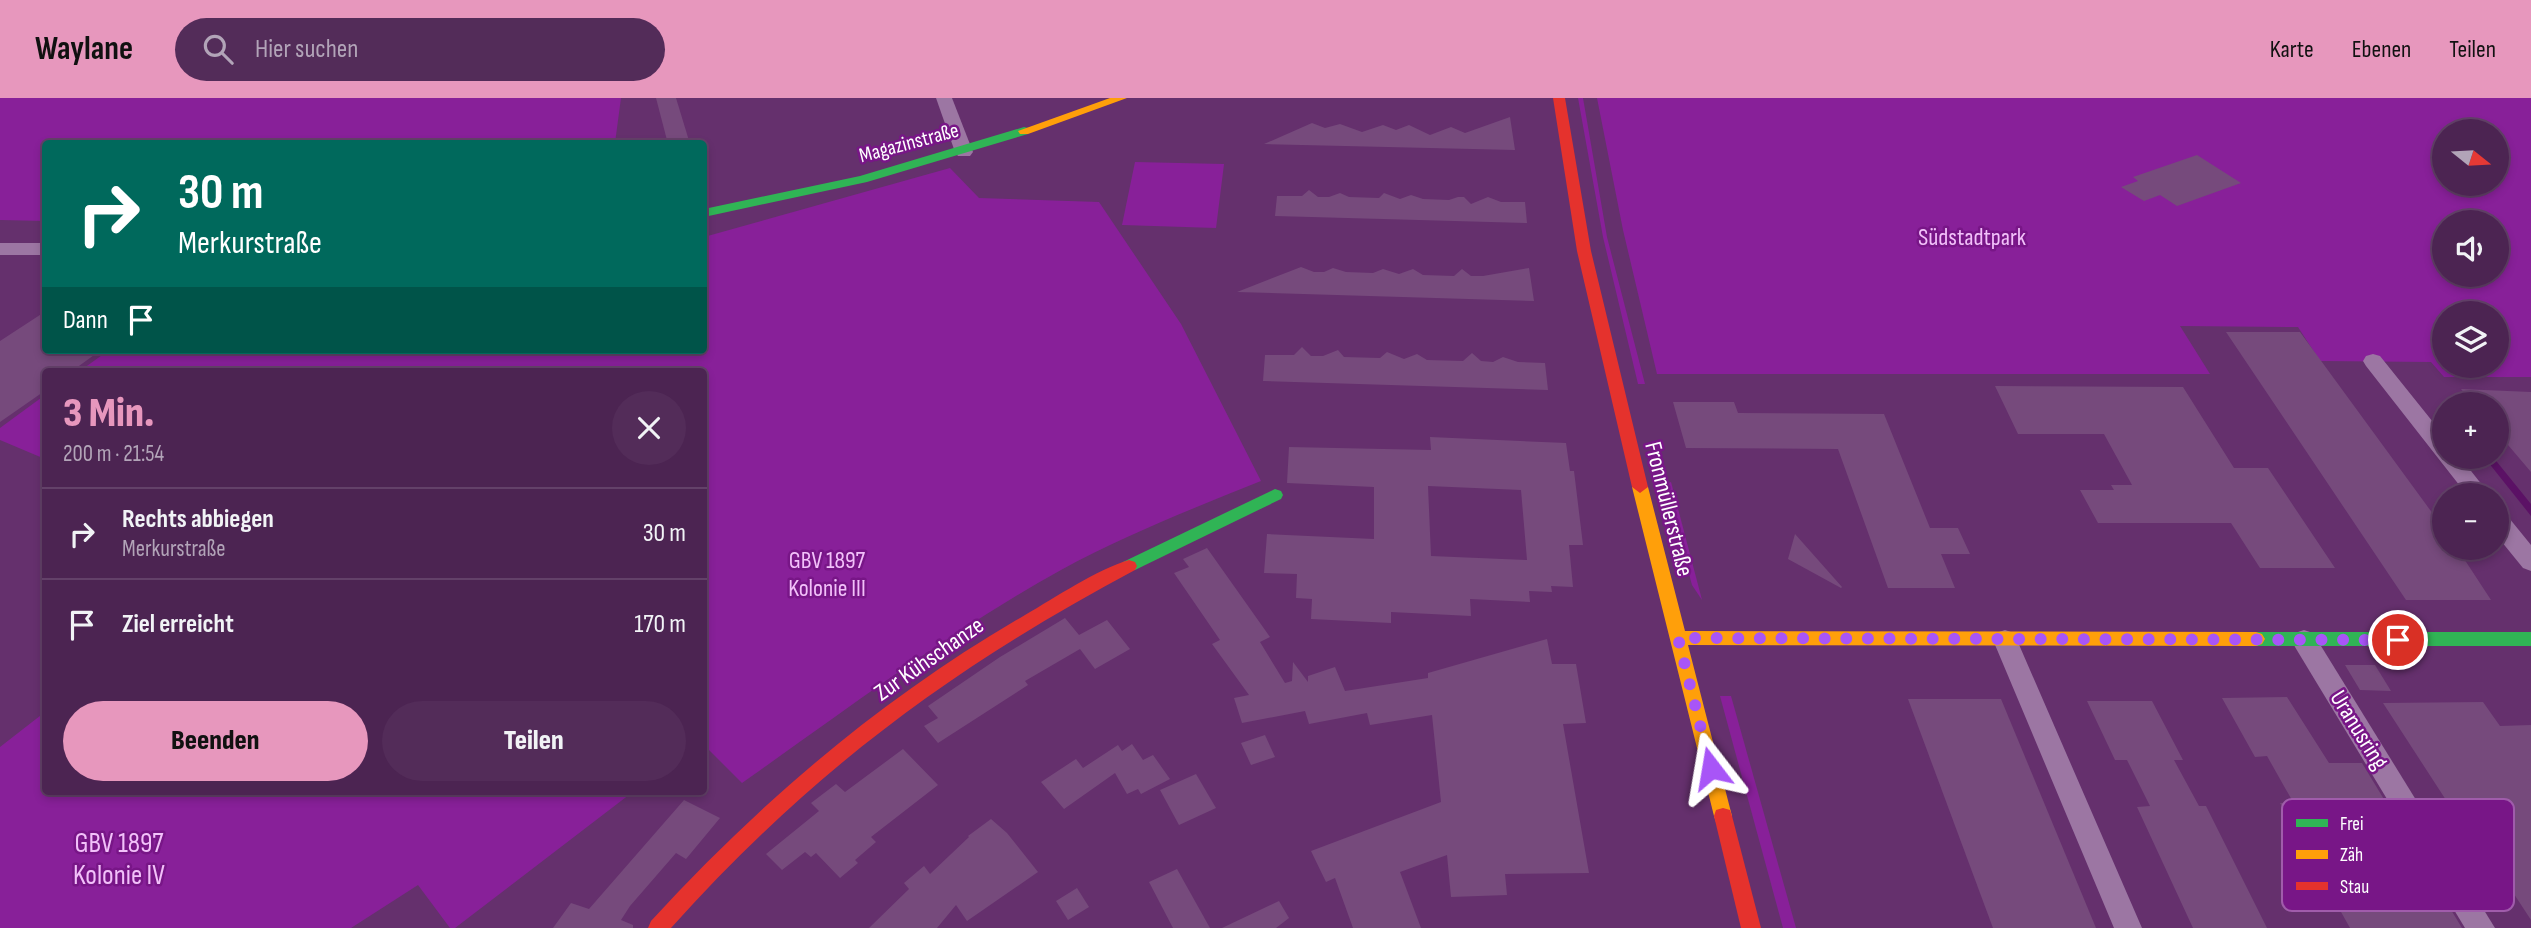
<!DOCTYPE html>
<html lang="de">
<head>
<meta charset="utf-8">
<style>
	:root { --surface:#4c2452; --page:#532c59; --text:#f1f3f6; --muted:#b2a4b8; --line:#634169; --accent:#e797bd }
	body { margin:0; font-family:"Sofia Sans Condensed",sans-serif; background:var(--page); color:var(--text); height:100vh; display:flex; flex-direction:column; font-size:26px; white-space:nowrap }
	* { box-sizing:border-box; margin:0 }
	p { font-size:23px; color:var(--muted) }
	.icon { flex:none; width:38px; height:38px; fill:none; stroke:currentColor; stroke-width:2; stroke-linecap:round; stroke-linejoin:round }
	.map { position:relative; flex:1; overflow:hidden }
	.panel { position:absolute; left:42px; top:270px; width:665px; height:427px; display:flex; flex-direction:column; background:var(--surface); border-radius:7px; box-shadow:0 4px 10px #0003,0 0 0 2px var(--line) }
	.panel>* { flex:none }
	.top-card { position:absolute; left:42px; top:42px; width:665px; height:214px; border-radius:7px; box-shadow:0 4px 10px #0003,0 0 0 2px var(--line); background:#00695c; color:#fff; overflow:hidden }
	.needle { width:46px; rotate:108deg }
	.buttons { position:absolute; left:2432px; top:21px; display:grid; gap:14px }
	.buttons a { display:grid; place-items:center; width:77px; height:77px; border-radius:50%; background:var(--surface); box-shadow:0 4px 10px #0003,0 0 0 2px var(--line); font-size:35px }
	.pin { position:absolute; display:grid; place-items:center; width:60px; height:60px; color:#fff; margin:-30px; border:4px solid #fff; border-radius:50%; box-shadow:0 2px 7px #0007 }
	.me { position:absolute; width:77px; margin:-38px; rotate:346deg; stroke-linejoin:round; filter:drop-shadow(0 0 5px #0008) }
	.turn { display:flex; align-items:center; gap:24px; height:147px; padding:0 21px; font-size:32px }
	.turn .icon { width:91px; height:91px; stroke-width:2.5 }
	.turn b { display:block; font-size:49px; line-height:60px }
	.then { display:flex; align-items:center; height:66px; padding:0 21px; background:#0003; gap:14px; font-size:26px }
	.round { display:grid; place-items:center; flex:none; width:74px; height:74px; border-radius:37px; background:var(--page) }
	.overview { display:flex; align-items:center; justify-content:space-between; height:119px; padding:0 21px }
	h1 { font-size:42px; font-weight:800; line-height:52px; color:var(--accent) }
	.primary-button { display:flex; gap:14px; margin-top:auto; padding:14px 21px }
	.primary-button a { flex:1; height:80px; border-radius:42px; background:var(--accent); color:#111; font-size:28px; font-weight:800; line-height:80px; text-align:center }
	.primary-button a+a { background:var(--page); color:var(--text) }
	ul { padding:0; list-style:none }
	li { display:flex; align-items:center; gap:21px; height:91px; padding:0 21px; border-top:2px solid var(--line) }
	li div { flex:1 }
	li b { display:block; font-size:26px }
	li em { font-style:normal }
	header { display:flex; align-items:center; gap:42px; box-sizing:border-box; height:98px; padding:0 35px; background:var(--accent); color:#111 }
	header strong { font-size:33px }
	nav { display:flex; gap:38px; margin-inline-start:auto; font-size:24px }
	.search { width:490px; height:63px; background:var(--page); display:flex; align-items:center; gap:18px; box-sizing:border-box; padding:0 24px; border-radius:38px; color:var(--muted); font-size:26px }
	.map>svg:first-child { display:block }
	.green { fill:#882099; fill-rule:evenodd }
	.water { fill:#5b1165 }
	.building { fill:#764a7c; fill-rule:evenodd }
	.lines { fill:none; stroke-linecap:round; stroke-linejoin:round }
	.street { fill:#9c76a3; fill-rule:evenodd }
	.fast { fill:#30b455; fill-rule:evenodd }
	.slow { fill:#ff9f0a; fill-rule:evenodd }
	.jam { fill:#e5322d; fill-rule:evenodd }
	.route { stroke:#a855f7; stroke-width:12; stroke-dasharray:0 21.6 }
	.labels { text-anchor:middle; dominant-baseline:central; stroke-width:5; stroke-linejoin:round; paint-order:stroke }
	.far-street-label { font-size:21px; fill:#fff; stroke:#781687 }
	.park-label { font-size:24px; fill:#f2c1fa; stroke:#781687 }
	.street-label { font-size:24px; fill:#fff; stroke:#781687 }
	.near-park-label { font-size:28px; fill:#f2c1fa; stroke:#781687 }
	.key { fill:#781687; stroke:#a05cab; stroke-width:2 }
	.key-label { font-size:19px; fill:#fff }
</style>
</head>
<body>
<header>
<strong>Waylane</strong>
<div class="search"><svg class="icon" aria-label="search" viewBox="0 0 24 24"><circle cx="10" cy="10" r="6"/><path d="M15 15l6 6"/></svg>Hier suchen</div>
<nav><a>Karte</a><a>Ebenen</a><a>Teilen</a></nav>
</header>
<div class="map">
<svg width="2531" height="830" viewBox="0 0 2531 830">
	<rect width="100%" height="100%" fill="#65306d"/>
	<g class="green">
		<path d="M0,0H621L615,45L46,46L45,123L0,122Z"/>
		<path d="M1578,0H1583L1607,139L1645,286H1638L1603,139Z"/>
		<path d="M1597,0H2531V279H2444L2431,264L2320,263L2298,229L2180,228L2210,276H1657L1623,132ZM2445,33H2497V86H2445ZM2445,124H2497V177H2445ZM2445,215H2497V268H2445Z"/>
		<path d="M1135,64L1224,66L1216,130L1122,127Z"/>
		<path d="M950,70L979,100L1099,104L1181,226L1261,383C1194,410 1125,437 1061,472C949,534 847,611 742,685L704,647V273H80L109,252H704V139Z"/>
		<path d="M45,297V361L0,342V330Z"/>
		<path d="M1671,384L1702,502L1692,487L1665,386Z"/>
		<path d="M1720,598H1731L1796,830H1783Z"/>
		<path d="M45,614L46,693H634L455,830H450L418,787L351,830H0V649Z"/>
	</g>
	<path class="water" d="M2484,359H2493L2531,406V418Z"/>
	<g class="building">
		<path d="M656,0H676L690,46H668Z"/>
		<path d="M1510,19L1515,52L1264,46L1312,25L1325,30L1340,26L1362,34L1383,27L1396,32L1409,27L1430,37L1451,29L1465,35Z"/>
		<path d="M2197,57L2241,85L2177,108L2160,97L2144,103L2121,89L2138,83L2133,79Z"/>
		<path d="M1309,92L1318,99H1329L1340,95L1349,99L1379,100L1384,95L1400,101L1411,97L1423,101L1449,102L1458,99H1464L1471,106L1488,99L1501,104H1525L1527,125L1275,118L1277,98H1302Z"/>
		<path d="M1301,169L1314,174H1324L1333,170L1346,174L1373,175L1383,171L1399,176L1413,171L1423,177L1454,178L1462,171L1471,178H1483L1529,170L1534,203L1237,194Z"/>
		<path d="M46,213V252H101L72,273H46V292L0,324V243Z"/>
		<path d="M2226,234H2300L2444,431L2445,450H2457L2491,502H2406Z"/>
		<path d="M1302,249L1311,258H1323L1338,252L1344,259L1380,260L1387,254L1404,261L1417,256L1427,262L1463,263L1472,255L1481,263L1493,264L1503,259L1518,264L1545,265L1548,292L1263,283L1265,257H1294Z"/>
		<path d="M1995,288L2183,289L2234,370H2268L2335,470H2260L2231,425H2098L2080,392H2114L2111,387H2132L2104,336H2018Z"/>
		<path d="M2461,291L2531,294V374L2497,334V306H2474Z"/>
		<path d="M1673,304H1734L1738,315L1884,316L1930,430H1958L1970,456H1941L1955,490H1888L1838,351L1686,350Z"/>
		<path d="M1430,339L1566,345L1570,373H1574L1583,447H1569L1573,489L1551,488L1552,494L1529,493L1530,504L1470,501L1471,518L1391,514V525L1311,521L1312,501L1296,500L1297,476L1264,475L1267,436L1374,441V389L1287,385L1289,349L1431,352ZM1428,388L1521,392L1527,462L1431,458Z"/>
		<path d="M1795,436L1842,489L1841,490L1788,461Z"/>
		<path d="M1207,450L1270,539L1260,544L1285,585L1292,583L1293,564L1308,584V578L1335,569L1345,593L1428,580V575L1547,541L1552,566H1576L1586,625L1563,626L1589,775L1505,776L1507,797L1451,799L1447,757L1400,774L1421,830H1353L1335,780L1326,784L1311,753L1441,704L1432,617L1370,627L1367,615L1309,626L1305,613L1242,625L1234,600L1249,597L1212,546L1220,542L1174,475L1189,469L1183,461Z"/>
		<path d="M1065,520L1079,537L1107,522L1130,551L1095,571L1080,551L1025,583L1028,587L938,645L924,628L938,620L928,608L1000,559Z"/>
		<path d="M2345,567H2375L2391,593L2360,592Z"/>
		<path d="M2287,599L2329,665H2362L2462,830H2350L2280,705L2293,704L2267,658L2255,659L2222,600Z"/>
		<path d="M1908,601H2001L2096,830H1993Z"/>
		<path d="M2087,603H2152L2183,662H2174L2199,708H2206L2267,830H2193L2137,709L2150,708L2127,662H2115Z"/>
		<path d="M2483,604L2500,628L2531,627V822L2514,796H2507L2383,605Z"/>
		<path d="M1265,637L1275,659L1251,667L1241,645Z"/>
		<path d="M1132,646L1143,662L1153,657L1170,681L1141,696L1138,691L1127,696L1115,675L1064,711L1041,684L1076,661L1083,670L1118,647L1122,653Z"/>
		<path d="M903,651L938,687L871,739L876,744L855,762L858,765L840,780L816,755L811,759L805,754L782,772L766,756L819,713L811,705L836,686L845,694Z"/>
		<path d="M1196,676L1216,710L1179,727L1160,692Z"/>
		<path d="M684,702L720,720L686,761L676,755L630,808L621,822L633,827V830H553L571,805L589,811Z"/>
		<path d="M991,721L1007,735L1038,774L967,823L956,807L937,830H869L909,791L904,785L924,768L930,776L969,739L968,738Z"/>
		<path d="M1177,771L1210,830H1173L1149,784Z"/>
		<path d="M1077,790L1089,809L1068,822L1056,803Z"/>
		<path d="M1279,803L1289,820L1276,830H1222Z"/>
	</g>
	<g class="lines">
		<g class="street">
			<path d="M936,0H952L973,54L970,58H958L955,54Z"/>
			<rect x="0" y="145" width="46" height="12"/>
			<path d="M2373,256L2380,258L2445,339V359H2460L2490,397H2467L2366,268L2363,263L2366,258Z"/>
			<path d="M2497,413L2505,415L2531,447V473L2523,470L2497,438Z"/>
			<path d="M2005,532L2014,535L2017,542L2142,830H2114L1993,542L1996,535Z"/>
			<path d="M2304,532L2313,535L2495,830H2465L2295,549L2292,542L2295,535Z"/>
		</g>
		<g class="fast">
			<path d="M1024,29L1028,30V36L867,84L704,119V111L860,78Z"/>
			<path d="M1275,391L1281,393L1283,397L1281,401L1135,472H1123L1121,468L1123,464Z"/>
			<path d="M2256,534H2531V548H2256L2250,546L2247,541L2250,536Z"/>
		</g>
		<g class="slow">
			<path d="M1110,0H1127L1028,36H1020L1018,33Z"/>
			<path d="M1640,383L1648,389L1685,533L2256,534L2262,536L2265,541L2262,546L2256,548L1688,547L1732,718L1730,724L1723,726L1716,724L1714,718L1632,389Z"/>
		</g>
		<g class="jam">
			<path d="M1553,0H1565L1591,153L1648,389L1640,395L1632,389L1577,153Z"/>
			<path d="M1129,462L1135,464L1137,468L1135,472C951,570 810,675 671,830H648L651,823C762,702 882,600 1025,517C1056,499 1096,472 1129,462Z"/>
			<path d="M1723,710L1730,712L1732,718L1761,830H1741L1714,718L1716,712Z"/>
		</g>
	</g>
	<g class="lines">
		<path class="route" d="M1711,670L1678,540L2398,542"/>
	</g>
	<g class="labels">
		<g class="far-street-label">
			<text transform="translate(909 45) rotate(-15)">Magazinstraße</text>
		</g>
		<g class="park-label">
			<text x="1972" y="139">Südstadtpark</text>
			<text x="827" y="462">GBV 1897<tspan x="827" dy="28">Kolonie III</tspan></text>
		</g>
		<g class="street-label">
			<text transform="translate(1669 411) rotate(76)">Fronmüllerstraße</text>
			<text transform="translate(929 561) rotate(-35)">Zur Kühschanze</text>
			<text transform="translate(2359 632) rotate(58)">Uranusring</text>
		</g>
		<g class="near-park-label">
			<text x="119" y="745">GBV 1897<tspan x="119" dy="32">Kolonie IV</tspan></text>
		</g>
	</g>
	<rect x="2282" y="701" width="232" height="112" rx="10" class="key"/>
	<rect x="2296" y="721" width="32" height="8" fill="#30b455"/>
	<rect x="2296" y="752" width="32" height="9" fill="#ff9f0a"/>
	<rect x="2296" y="784" width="32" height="8" fill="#e5322d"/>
	<g class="key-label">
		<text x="2340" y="732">Frei</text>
		<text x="2340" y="763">Zäh</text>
		<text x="2340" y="795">Stau</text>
	</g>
</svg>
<div class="buttons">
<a><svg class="needle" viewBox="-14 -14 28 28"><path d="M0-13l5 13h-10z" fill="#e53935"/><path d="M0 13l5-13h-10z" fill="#b2a4b8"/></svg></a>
<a><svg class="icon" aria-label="sound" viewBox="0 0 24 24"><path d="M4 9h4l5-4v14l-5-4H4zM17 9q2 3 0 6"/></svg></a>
<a><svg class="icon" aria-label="layers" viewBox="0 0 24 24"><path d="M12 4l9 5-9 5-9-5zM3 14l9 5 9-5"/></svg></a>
<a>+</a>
<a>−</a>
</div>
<div class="pin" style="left:2398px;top:542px;background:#d93025"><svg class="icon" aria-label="arrive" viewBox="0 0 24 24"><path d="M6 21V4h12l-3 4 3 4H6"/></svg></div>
<svg class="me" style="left:1711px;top:670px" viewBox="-20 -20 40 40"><path d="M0-17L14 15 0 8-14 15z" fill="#a855f7" stroke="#fff" stroke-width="4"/></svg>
<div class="top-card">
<div class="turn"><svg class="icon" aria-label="right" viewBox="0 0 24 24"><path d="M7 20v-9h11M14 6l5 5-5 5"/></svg><div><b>30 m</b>Merkurstraße</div></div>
<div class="then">Dann<svg class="icon" aria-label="arrive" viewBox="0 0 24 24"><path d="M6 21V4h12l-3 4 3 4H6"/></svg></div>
</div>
<section class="panel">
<div class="overview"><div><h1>3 Min.</h1><p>200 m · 21:54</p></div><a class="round"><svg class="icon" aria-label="close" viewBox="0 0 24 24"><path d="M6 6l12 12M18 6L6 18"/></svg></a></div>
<ul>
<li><svg class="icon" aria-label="right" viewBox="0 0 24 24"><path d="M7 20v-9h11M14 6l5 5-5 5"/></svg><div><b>Rechts abbiegen</b><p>Merkurstraße</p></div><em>30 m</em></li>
<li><svg class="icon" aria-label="arrive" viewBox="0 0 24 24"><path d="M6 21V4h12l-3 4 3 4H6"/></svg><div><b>Ziel erreicht</b></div><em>170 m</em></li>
</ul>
<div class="primary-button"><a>Beenden</a><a>Teilen</a></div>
</section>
</div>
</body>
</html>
